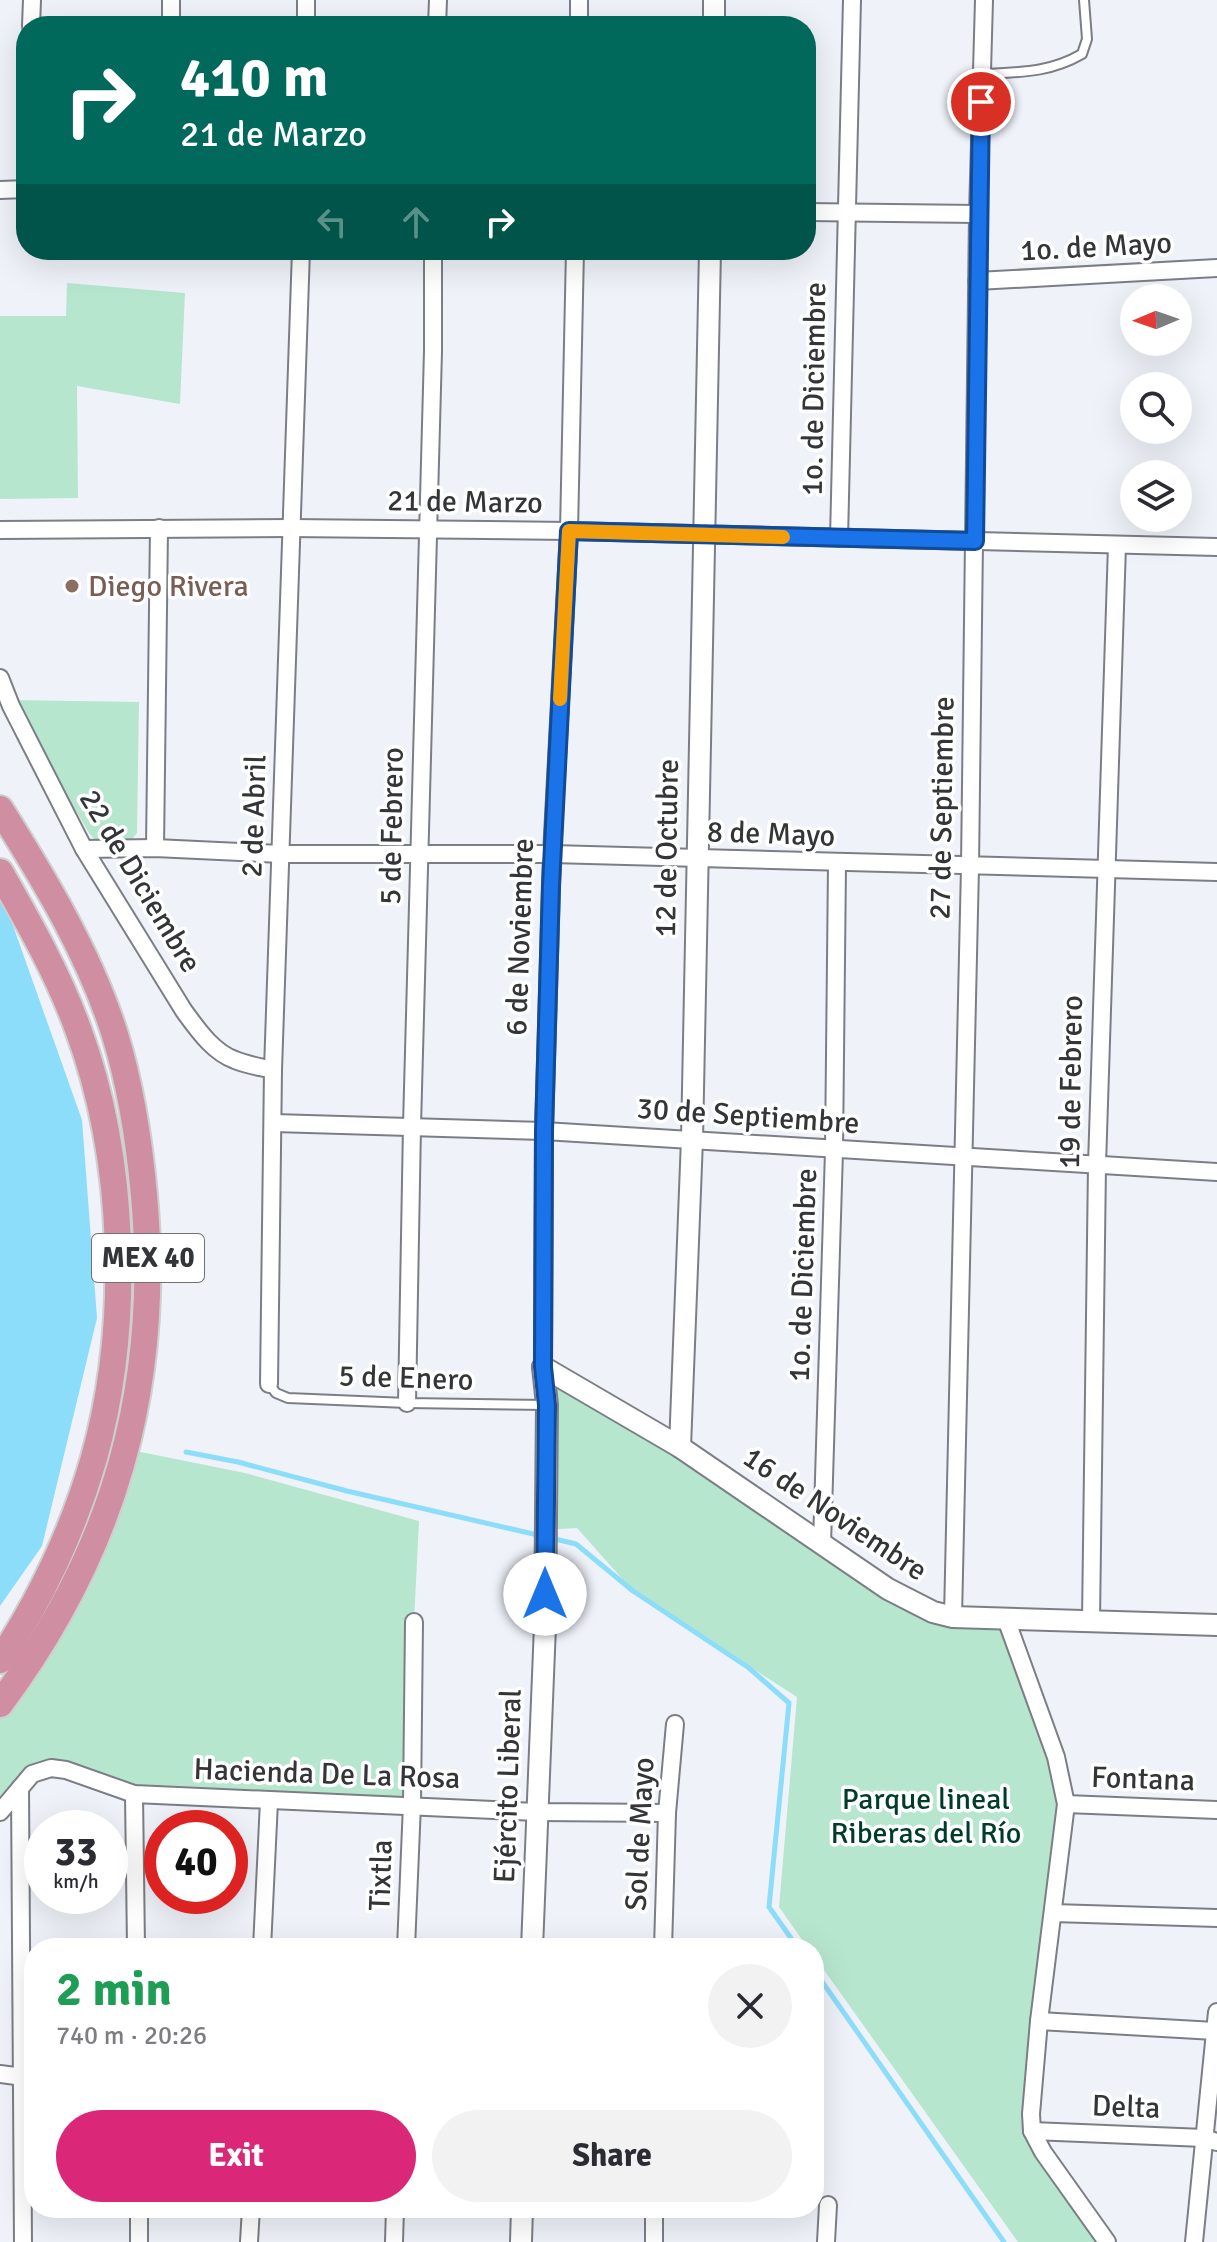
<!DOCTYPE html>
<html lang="en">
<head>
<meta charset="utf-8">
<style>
	:root { --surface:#fff; --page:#f2f2f3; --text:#2b2b33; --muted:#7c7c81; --accent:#db2777 }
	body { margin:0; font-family:Signika,sans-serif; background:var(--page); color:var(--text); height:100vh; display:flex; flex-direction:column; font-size:30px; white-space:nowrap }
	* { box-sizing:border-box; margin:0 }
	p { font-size:26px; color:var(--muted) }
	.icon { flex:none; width:44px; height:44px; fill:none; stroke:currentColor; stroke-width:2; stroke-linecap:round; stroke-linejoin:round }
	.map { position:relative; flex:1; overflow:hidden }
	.side { position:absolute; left:24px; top:1938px; width:800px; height:280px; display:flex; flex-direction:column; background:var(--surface); border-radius:32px; box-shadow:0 8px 32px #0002 }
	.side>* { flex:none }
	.top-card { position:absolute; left:16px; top:16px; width:800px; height:244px; border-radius:32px; box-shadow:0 8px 32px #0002; background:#00695c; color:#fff; overflow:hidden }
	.needle { width:52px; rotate:268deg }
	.controls { position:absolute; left:1120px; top:284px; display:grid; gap:16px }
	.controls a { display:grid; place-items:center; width:72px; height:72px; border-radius:50%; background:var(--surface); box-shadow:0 8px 32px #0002; font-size:40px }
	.speed { position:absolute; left:24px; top:1810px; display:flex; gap:16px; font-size:40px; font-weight:700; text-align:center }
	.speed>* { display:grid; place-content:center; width:104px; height:104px; border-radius:50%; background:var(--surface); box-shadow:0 8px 32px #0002; line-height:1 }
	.speed small { font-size:20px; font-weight:400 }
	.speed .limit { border:12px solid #d22; background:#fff; color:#111 }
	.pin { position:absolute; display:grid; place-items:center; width:68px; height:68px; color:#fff; margin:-34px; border:4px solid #fff; border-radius:50%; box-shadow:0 2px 8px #0007 }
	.me { position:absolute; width:88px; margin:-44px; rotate:0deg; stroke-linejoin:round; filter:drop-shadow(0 0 6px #0008) }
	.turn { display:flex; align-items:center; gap:28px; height:168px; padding:0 32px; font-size:36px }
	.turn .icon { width:104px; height:104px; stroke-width:2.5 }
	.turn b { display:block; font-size:56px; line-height:68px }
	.lanes { display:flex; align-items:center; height:76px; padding:0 32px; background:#0003; justify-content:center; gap:40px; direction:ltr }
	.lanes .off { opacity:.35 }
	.round { display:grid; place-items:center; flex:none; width:84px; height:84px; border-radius:42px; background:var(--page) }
	.head { display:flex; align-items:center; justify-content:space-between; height:136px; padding:0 32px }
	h1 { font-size:48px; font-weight:800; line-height:60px; color:#1e9e55 }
	.cta { display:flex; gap:16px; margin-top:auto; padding:16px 32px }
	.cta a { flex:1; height:92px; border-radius:48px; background:var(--accent); color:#fff; font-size:32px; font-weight:800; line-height:92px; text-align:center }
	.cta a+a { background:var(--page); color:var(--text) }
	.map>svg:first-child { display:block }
	.green { fill:#b7e6ce }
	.water { fill:#8cddf9 }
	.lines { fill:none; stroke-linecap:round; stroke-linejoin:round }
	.stream { stroke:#8cddf9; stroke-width:5 }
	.service-casing { stroke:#7b7e84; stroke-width:12 }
	.minor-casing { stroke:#7b7e84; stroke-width:20 }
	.tertiary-casing { stroke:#7b7e84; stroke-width:24 }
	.trunk-casing { stroke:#cecfcf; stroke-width:30 }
	.service { stroke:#fff; stroke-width:8 }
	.minor { stroke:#fff; stroke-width:16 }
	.tertiary { stroke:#fff; stroke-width:20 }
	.trunk { stroke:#cf8ea2; stroke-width:26 }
	.route-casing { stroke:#114b97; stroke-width:20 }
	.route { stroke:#1a73e8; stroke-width:14 }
	.slow { stroke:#f59e0b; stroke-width:14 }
	.education-dot { fill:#8d6e63; stroke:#fff; stroke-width:3 }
	.labels { text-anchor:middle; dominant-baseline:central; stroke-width:7; stroke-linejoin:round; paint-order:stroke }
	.shield { fill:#fff; stroke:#717274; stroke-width:2 }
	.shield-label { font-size:28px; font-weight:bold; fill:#343538 }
	.street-label { font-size:30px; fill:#343538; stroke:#fff }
	.education-label { font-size:30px; fill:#785e54; stroke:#fff; text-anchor:start }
	.park-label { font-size:30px; fill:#003d28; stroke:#fff }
</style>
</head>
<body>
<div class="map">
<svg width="1217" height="2242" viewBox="0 0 1217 2242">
	<rect width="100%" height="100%" fill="#eff2f9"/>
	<g class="green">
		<path d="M67,283L185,293L180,404L77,386L78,498L0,499V316H66Z"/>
		<path d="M10,700L139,702L137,833L132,839H94L89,833Z"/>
		<path d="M543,1367L917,1605L1006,1619L1064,1785L1032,2131L1107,2242H1018L814,1956V1948H808L779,1907L797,1697L633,1591L577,1528L545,1530Z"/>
		<path d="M126,1449L245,1473L419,1521L414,1622L412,1804L134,1794L37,1771L0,1811V1702L9,1692Z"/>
	</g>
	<path class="water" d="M0,889L82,1120L97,1318L42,1546L0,1606Z"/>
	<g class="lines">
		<g class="stream">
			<path d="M186,1452L238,1462L347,1491L542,1536"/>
			<path d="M551,1538L576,1544L633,1591L749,1668L789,1703L769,1907L798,1948"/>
			<path d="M814,1970L1004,2242"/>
		</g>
		<defs>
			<g id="service">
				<path d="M983,74C1020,72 1049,73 1082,54L1087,39L1084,0"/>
				<path d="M269,1384L276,1393L288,1398L407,1403L547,1405"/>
			</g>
			<g id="minor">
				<path d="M31,26L32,0"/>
				<path d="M171,26V0"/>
				<path d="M306,26V0"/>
				<path d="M437,26L438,0"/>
				<path d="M579,26V0"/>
				<path d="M0,190L26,189"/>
				<path d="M806,212L978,214"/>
				<path d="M977,281L1217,268"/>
				<path d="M0,530L290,528L569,531L1217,547"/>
				<path d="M839,538L852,0"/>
				<path d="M0,678L11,706L84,849L184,1011C198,1030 213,1052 235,1060C247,1065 261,1067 273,1070"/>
				<path d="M155,848L159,528"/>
				<path d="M84,849L155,848L281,854H552L1217,872"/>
				<path d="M274,1123L544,1131L1217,1172"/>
				<path d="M543,1367L544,1131L552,854L569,531L575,250"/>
				<path d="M269,1384L273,1070L301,250"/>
				<path d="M407,1403L412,1126L433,351V250"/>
				<path d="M822,1544L834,1151L837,864"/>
				<path d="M953,1617L970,867L978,214L984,0"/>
				<path d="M1006,1619L1056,1757L1066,1804L1039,2021L1031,2114L1032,2131L1043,2152L1107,2242"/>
				<path d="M1091,1621L1097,1165L1117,545"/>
				<path d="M20,1788L23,2242"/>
				<path d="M134,1794L136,1948"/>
				<path d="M1066,1804L1217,1810"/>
				<path d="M0,1812L32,1774L51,1768L66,1770L134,1794L537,1812L667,1813"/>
				<path d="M1053,1913L1217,1918"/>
				<path d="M262,1948L269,1801"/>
				<path d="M406,1948L412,1804L414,1622"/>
				<path d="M663,1948L667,1813L675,1724"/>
				<path d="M1039,2021L1215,2031"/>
				<path d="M0,2074L23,2077L34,2084"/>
				<path d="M1032,2131L1204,2138L1217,2142"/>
				<path d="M139,2208V2242"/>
				<path d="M249,2242L251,2208"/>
				<path d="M394,2242L395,2208"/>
				<path d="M654,2242V2208"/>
				<path d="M826,2242L828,2205"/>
				<path d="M1194,2242L1217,2012"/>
			</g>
			<g id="tertiary">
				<path d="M714,26V0"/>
				<path d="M543,1367L680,1447L888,1589L933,1612L953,1617L1217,1625"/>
				<path d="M680,1447L692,1139L710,250"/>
				<path d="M532,1948L545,1626L547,1405L543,1367"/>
				<path d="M521,2242L522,2208"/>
			</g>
			<g id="trunk">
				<path d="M0,809C44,879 90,955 115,1035C131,1087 139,1140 144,1195C161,1386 115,1550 0,1704"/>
				<path d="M0,872C29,923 58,974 78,1029C126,1159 131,1325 94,1458C74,1528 41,1600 0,1660"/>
			</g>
		</defs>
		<use href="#service" class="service-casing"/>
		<use href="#minor" class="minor-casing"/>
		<use href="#tertiary" class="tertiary-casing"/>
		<use href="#trunk" class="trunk-casing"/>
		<use href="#service" class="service"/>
		<use href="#minor" class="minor"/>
		<use href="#tertiary" class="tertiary"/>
		<use href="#trunk" class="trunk"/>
	</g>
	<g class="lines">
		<defs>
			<path id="route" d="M545,1594L547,1405L543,1367L544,1131L551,885L569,531L975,541L981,102"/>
		</defs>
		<use href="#route" class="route-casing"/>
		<use href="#route" class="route"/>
		<path class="slow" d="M560,699L569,531L783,537"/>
	</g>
	<circle class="education-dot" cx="72" cy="586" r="8"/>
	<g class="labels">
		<rect class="shield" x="92" y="1234" width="112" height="48" rx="6"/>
		<g class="shield-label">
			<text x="148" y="1258">MEX 40</text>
		</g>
		<g class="street-label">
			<text transform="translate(1096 247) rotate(-3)">1o. de Mayo</text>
			<text transform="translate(814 389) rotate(-89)">1o. de Diciembre</text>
			<text transform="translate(465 502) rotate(1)">21 de Marzo</text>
			<text transform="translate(942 808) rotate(-89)">27 de Septiembre</text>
			<text transform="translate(254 816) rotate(-88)">2 de Abril</text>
			<text transform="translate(392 826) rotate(-89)">5 de Febrero</text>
			<text transform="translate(771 834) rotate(2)">8 de Mayo</text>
			<text transform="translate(667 848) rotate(-89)">12 de Octubre</text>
			<text transform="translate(140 881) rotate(59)">22 de Diciembre</text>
			<text transform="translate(520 937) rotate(-88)">6 de Noviembre</text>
			<text transform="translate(1071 1082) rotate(-89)">19 de Febrero</text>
			<text transform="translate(748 1116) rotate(4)">30 de Septiembre</text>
			<text transform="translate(803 1275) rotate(-88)">1o. de Diciembre</text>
			<text transform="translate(406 1378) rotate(2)">5 de Enero</text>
			<text transform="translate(835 1514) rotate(34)">16 de Noviembre</text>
			<text transform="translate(327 1774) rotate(2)">Hacienda De La Rosa</text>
			<text transform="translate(1143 1779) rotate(2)">Fontana</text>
			<text transform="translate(508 1786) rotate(-88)">Ejército Liberal</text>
			<text transform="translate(640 1834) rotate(-87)">Sol de Mayo</text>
			<text transform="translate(381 1875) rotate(-88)">Tixtla</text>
			<text transform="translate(1126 2107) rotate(2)">Delta</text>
		</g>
		<g class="education-label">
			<text x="88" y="586">Diego Rivera</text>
		</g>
		<g class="park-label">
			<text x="926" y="1799">Parque lineal<tspan x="926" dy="34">Riberas del Río</tspan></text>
		</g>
	</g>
</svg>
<div class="controls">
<a><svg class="needle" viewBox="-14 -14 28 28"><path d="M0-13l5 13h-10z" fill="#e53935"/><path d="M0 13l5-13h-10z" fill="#7c7c81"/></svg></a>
<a><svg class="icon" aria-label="search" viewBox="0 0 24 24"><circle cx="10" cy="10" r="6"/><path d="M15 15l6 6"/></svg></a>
<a><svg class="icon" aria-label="layers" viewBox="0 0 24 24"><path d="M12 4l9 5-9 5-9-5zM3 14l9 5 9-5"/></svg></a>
</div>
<div class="speed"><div>33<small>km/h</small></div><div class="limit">40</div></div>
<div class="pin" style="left:981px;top:102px;background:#d93025"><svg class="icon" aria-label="arrive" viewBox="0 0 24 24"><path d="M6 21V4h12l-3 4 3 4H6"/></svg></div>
<svg class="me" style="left:545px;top:1594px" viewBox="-20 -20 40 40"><circle r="19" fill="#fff"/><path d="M0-13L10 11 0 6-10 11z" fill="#1a73e8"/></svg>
<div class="top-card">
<div class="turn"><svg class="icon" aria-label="right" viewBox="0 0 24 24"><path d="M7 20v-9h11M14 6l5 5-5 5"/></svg><div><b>410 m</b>21 de Marzo</div></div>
<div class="lanes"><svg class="icon off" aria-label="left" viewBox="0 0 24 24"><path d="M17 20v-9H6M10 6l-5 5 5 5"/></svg><svg class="icon off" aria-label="ahead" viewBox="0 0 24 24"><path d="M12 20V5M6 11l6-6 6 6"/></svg><svg class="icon" aria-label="right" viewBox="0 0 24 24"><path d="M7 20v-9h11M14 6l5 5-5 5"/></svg></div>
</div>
<section class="side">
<div class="head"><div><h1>2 min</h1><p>740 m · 20:26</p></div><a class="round"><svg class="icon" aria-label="close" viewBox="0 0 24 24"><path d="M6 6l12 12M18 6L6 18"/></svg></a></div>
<div class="cta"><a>Exit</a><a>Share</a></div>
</section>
</div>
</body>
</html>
